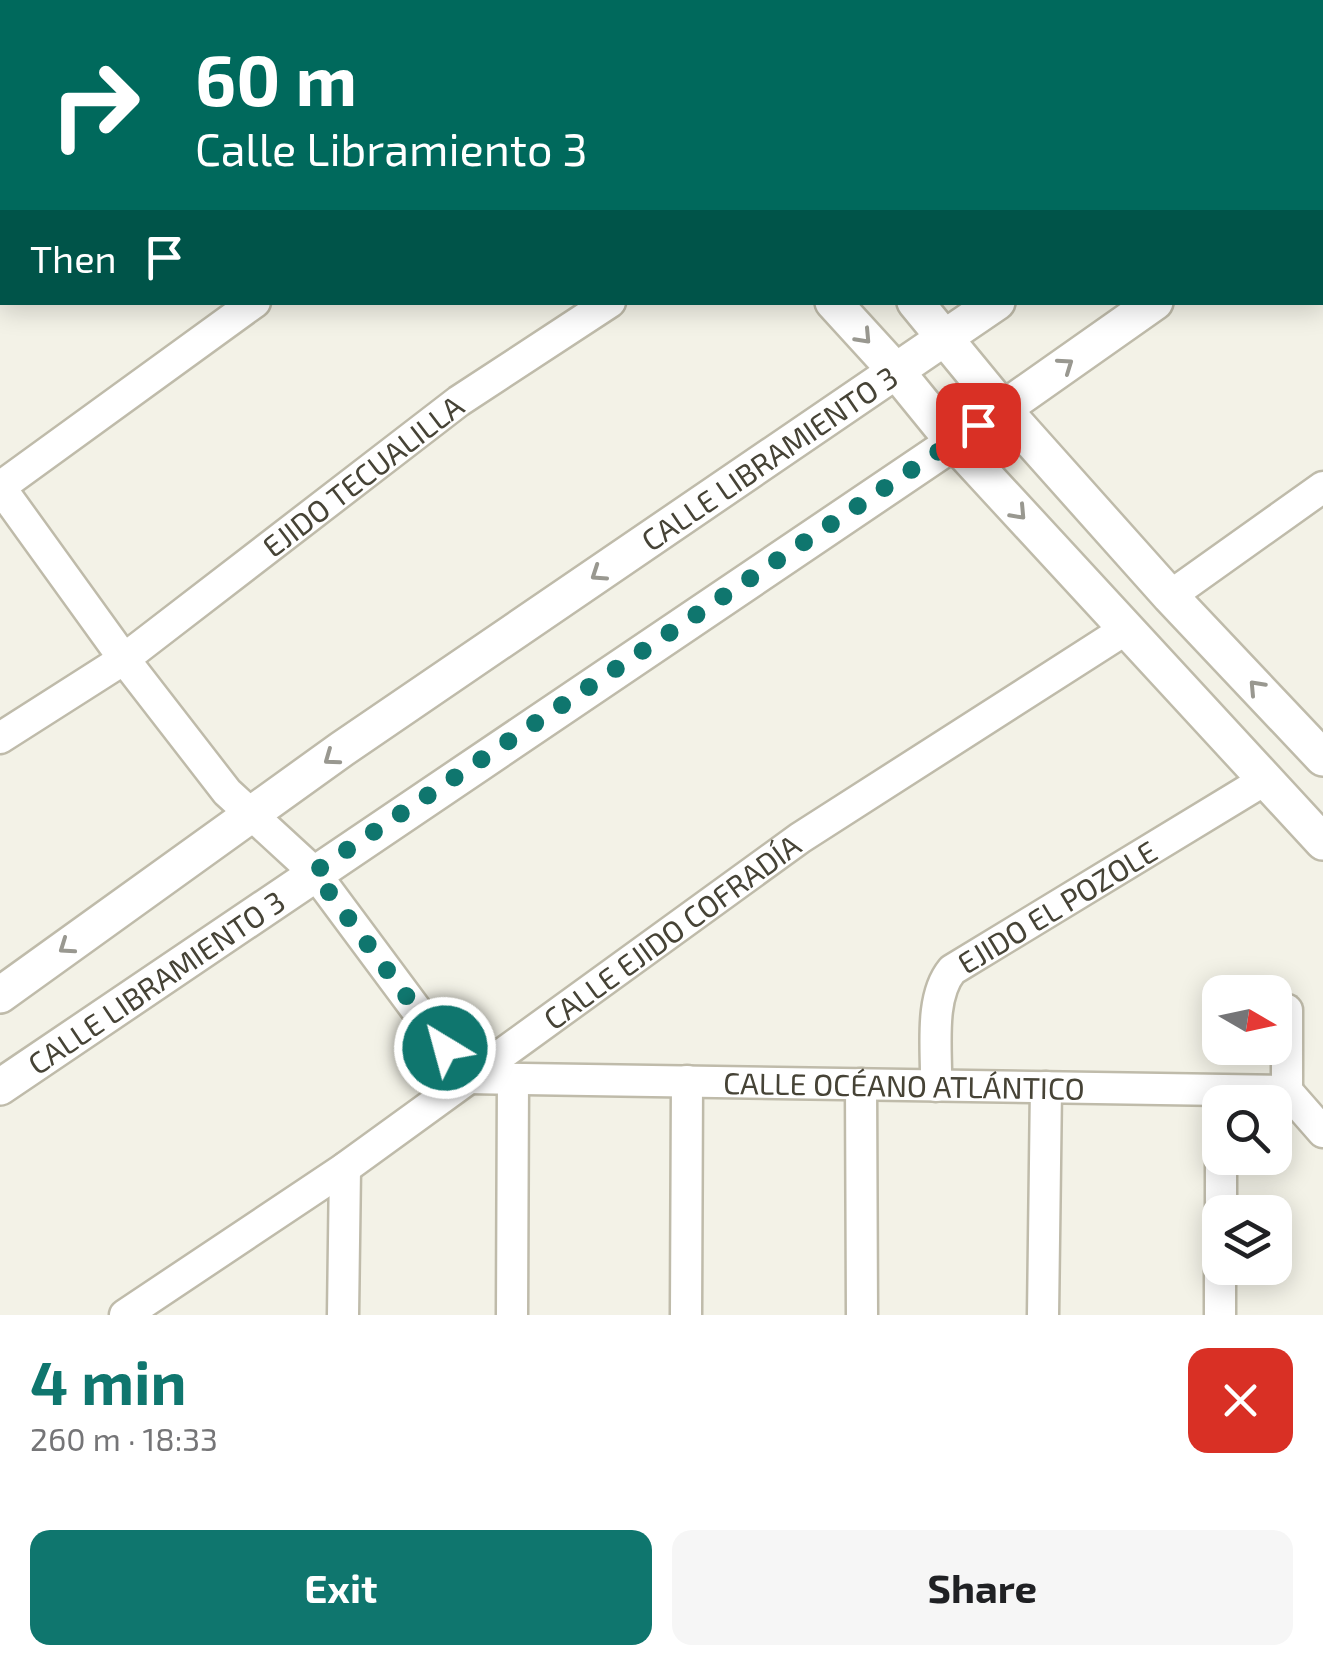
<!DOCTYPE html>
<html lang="en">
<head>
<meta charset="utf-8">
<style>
	:root { --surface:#fff; --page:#f6f6f6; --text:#202124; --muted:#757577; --accent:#0f766e }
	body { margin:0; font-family:"Exo 2",sans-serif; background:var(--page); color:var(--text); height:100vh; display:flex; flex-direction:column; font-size:38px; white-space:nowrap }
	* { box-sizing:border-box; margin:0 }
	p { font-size:32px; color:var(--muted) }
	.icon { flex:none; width:55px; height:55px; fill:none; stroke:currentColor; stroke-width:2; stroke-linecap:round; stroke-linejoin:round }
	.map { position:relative; height:1315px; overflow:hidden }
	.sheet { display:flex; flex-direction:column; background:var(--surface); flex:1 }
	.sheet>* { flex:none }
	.top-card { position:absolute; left:0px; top:0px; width:1325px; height:305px; box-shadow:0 5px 25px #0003; background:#00695c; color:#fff; overflow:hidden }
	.needle { width:65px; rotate:99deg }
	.fabs { position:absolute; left:1202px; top:975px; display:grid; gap:20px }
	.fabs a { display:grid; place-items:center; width:90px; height:90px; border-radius:20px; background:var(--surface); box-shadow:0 5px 25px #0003; font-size:50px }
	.pin { position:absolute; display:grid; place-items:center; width:85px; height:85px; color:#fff; margin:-42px; border-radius:20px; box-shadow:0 5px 15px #0006 }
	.me { position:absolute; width:110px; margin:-55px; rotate:323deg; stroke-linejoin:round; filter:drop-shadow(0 0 8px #0008) }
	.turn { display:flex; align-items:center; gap:35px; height:210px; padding:0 30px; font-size:45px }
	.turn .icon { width:130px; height:130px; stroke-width:2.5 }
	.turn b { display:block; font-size:70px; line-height:85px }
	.then { display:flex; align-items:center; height:95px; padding:0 30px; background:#0003; gap:20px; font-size:38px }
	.round { display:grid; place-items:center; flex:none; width:105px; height:105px; border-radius:20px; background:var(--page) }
	.headline { display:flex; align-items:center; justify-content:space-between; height:170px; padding:0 30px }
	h1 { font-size:60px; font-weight:700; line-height:75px; color:var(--accent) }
	.primary-button { display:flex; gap:20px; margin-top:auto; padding:20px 30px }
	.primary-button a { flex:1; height:115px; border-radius:20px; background:var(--accent); color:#fff; font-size:40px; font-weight:700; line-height:115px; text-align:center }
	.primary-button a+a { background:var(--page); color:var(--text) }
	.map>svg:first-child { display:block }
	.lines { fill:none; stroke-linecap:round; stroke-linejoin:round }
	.minor-casing { stroke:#bfbbaa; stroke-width:35 }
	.tertiary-casing { stroke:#bfbbaa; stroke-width:40 }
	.path { stroke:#c0ba9b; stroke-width:5; stroke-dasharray:5 5; stroke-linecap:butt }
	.minor { stroke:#fff; stroke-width:30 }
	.tertiary { stroke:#fff; stroke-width:35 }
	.oneway { stroke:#999890 }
	.route { stroke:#0f766e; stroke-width:18; stroke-dasharray:0 32.4 }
	.labels { text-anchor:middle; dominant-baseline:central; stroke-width:8; stroke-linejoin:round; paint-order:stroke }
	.street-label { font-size:30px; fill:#464336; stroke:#fff }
</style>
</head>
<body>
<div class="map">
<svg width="1323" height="1315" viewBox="0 0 1323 1315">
	<rect width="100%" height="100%" fill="#f3f2e7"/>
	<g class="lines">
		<defs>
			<g id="minor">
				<path d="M310,2L314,0"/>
				<path d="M670,2L673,0"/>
				<path d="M924,2L925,0"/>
				<path d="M1134,2L1135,0"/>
				<path d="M1167,2L1168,0"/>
				<path id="s1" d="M0,487L124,659L227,792L314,872L467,1078L1287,1091L1323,1132"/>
				<path d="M0,487L255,302"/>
				<path d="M1170,596L1323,487"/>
				<path id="s2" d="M0,738L124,659L459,401L610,302"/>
				<path d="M1287,1010V1091"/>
				<path d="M861,1084L862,1315"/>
				<path id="s3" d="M936,1086C937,1050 929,998 952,970L1263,781"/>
				<path d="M1221,1212V1158"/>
				<path id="s4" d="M125,1315L345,1168L800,838L1126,629"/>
				<path d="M343,1315L345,1168"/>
				<path d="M512,1315L513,1079"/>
				<path d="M686,1315L687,1081"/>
				<path d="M1043,1315L1046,1087"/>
				<path d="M1220,1315V1268"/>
			</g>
			<g id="tertiary">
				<path d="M565,0L567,2"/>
				<path d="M640,0L642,2"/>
				<path d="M1322,68H1323"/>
				<path d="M1322,185H1323"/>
				<path d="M833,302L896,371L953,441L1323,842"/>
				<path d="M915,302L1003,409L1170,596L1323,758"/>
				<path id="s5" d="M0,995L342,749L997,302"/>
				<path id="s6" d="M0,1087L1003,409L1155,302"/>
			</g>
		</defs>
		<use href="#minor" class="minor-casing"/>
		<use href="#tertiary" class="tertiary-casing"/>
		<g class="path">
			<path d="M1296,0L1298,2"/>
			<path d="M80,2V0"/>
			<path d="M0,214L2,210"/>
		</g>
		<use href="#minor" class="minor"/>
		<use href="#tertiary" class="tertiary"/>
	</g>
	<defs><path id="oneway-chevron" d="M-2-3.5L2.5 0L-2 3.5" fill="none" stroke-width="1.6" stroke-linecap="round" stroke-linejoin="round" transform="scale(2.5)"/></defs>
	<g class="oneway">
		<use href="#oneway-chevron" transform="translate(864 337) rotate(47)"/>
		<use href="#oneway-chevron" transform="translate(1066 365) rotate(-35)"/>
		<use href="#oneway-chevron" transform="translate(1019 513) rotate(47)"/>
		<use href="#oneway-chevron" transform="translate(598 574) rotate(146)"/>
		<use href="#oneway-chevron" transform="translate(1256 687) rotate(-133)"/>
		<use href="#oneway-chevron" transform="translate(331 758) rotate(144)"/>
		<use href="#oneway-chevron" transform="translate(66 947) rotate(145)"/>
	</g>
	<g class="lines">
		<path class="route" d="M445,1048L314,872L978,425"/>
	</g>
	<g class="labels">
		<g class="street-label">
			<text stroke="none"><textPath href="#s5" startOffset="938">CALLE LIBRAMIENTO 3</textPath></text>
			<text stroke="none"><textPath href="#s2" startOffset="448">EJIDO TECUALILLA</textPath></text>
			<text stroke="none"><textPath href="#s3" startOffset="242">EJIDO EL POZOLE</textPath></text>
			<text stroke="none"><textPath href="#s4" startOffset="668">CALLE EJIDO COFRADÍA</textPath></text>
			<text stroke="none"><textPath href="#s6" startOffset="188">CALLE LIBRAMIENTO 3</textPath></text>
			<text stroke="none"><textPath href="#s1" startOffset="1192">CALLE OCÉANO ATLÁNTICO</textPath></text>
		</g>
	</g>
</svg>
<div class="fabs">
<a><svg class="needle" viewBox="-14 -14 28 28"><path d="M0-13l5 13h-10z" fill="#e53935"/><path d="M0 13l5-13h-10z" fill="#757577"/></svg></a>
<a><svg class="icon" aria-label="search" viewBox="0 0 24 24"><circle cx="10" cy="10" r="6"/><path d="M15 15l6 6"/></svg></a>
<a><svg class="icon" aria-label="layers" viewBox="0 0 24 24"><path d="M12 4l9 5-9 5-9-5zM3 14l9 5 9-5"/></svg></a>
</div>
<div class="pin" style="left:978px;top:425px;background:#d93025"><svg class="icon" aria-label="arrive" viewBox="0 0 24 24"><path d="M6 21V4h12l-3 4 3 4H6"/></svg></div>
<svg class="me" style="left:445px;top:1048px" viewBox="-20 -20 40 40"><circle r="17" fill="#0f766e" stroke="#fff" stroke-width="3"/><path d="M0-11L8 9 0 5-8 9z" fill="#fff"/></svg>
<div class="top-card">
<div class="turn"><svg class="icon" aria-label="right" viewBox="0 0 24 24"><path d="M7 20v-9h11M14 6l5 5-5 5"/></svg><div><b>60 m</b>Calle Libramiento 3</div></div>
<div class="then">Then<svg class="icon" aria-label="arrive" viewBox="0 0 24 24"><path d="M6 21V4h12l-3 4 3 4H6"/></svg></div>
</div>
</div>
<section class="sheet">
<div class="headline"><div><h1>4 min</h1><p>260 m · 18:33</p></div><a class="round" style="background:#d93025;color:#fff"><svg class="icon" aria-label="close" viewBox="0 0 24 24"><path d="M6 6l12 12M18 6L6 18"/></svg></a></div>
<div class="primary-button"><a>Exit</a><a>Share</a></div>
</section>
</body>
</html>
